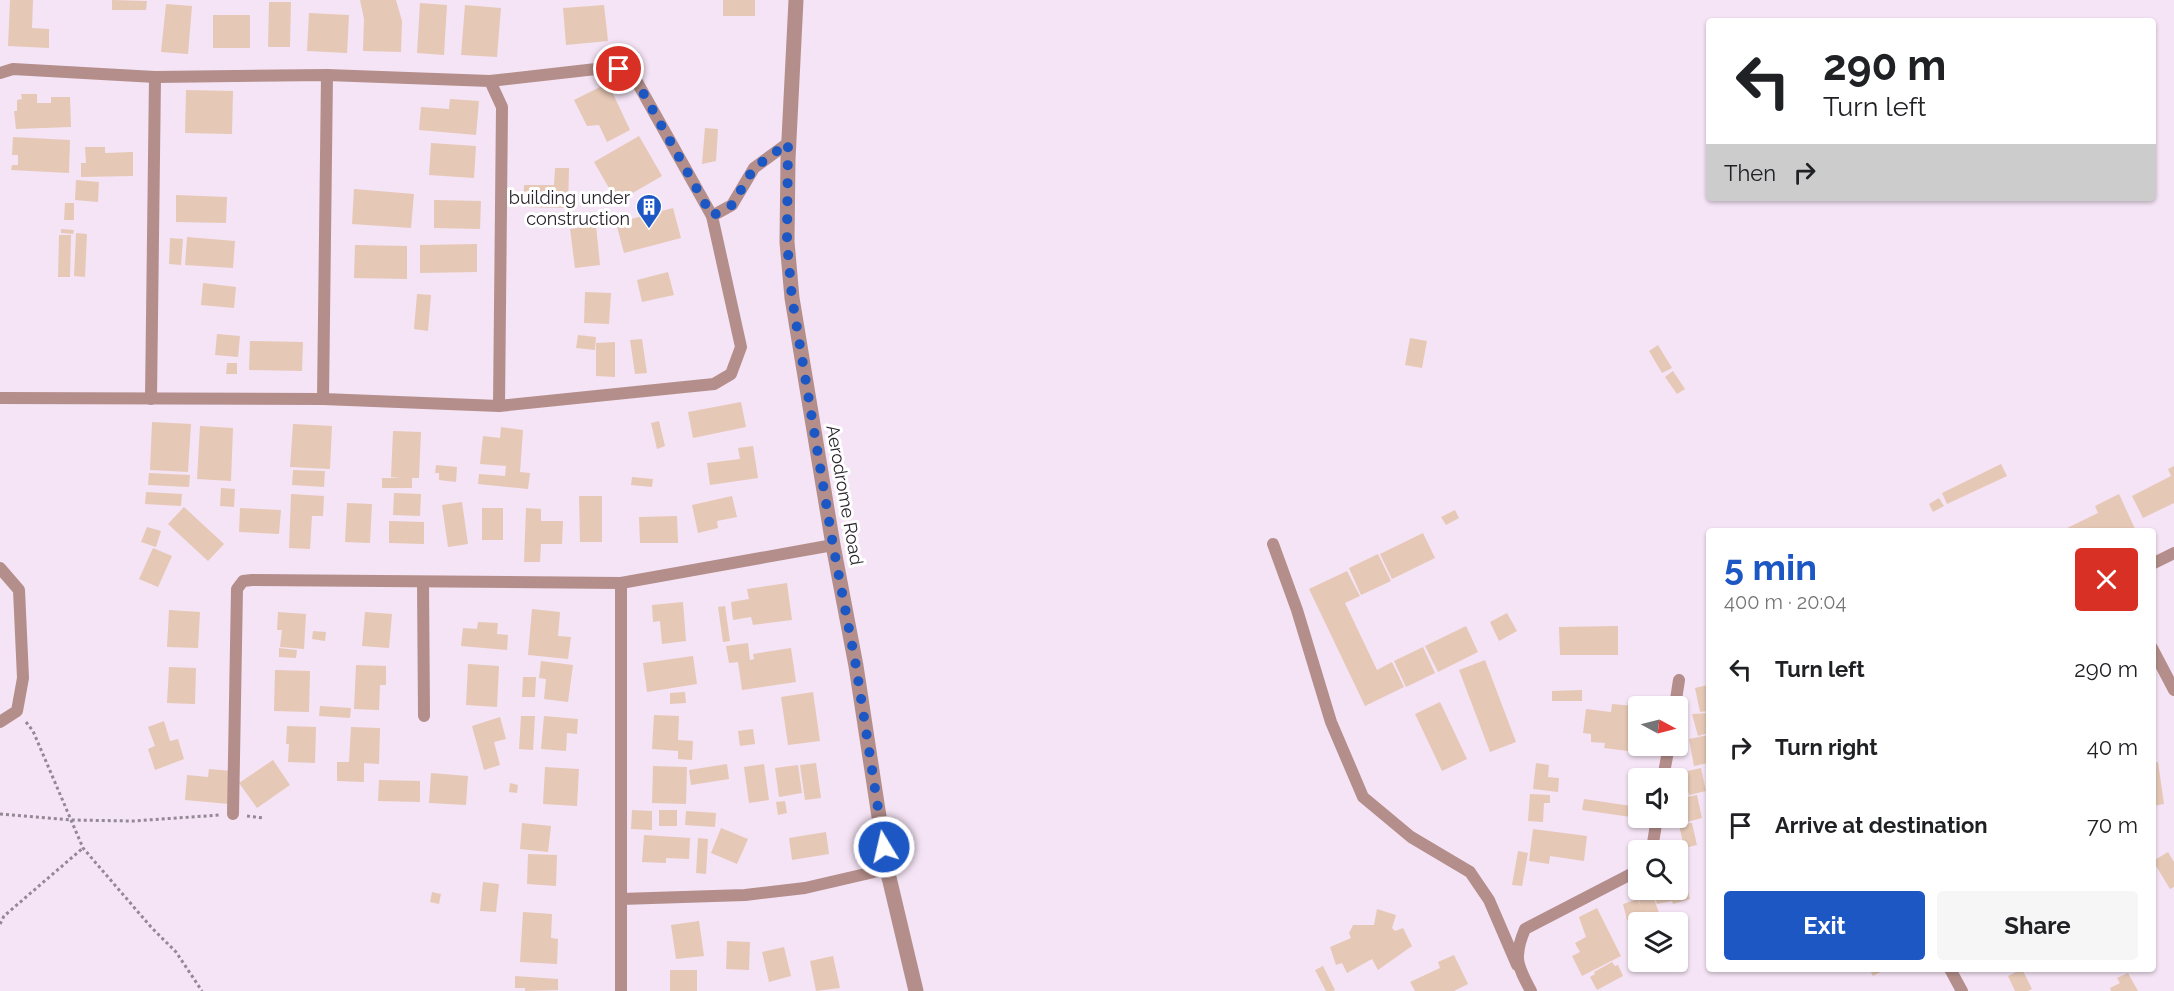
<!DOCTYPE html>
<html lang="en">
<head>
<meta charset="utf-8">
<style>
	:root { --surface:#fff; --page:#f6f6f6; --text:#202124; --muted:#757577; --accent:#1c57c3 }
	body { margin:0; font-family:Raleway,sans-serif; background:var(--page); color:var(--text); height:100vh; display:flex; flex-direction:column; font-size:22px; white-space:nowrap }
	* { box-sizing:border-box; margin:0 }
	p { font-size:20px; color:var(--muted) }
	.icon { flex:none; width:33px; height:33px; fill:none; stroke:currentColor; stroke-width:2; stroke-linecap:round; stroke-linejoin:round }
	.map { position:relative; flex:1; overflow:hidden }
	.details { position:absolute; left:1706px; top:528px; width:450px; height:444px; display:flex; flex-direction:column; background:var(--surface); border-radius:6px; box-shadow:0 2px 4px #0004 }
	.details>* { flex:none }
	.top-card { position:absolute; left:1706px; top:18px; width:450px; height:183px; border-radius:6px; box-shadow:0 2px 4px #0004; background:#fff; color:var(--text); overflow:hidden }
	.needle { width:39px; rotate:97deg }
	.buttons { position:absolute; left:1628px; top:696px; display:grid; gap:12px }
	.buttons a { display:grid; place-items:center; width:60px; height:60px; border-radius:6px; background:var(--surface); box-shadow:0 2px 4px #0004; font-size:30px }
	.pin { position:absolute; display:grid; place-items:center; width:51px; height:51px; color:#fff; margin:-26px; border:3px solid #fff; border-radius:50%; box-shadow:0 2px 6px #0007 }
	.me { position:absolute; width:66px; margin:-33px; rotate:351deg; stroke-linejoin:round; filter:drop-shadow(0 0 4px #0008) }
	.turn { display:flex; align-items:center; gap:21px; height:126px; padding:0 18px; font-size:27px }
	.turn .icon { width:78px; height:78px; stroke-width:2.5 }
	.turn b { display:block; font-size:42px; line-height:51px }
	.then { display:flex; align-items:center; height:57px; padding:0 18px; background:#0003; gap:12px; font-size:22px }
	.round { display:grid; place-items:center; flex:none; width:63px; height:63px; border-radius:6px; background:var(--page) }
	.overview { display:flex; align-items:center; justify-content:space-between; height:102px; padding:0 18px }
	h1 { font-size:36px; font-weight:700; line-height:45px; color:var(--accent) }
	.primary-button { display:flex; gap:12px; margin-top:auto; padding:12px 18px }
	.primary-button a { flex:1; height:69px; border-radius:6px; background:var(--accent); color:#fff; font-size:24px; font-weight:700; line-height:69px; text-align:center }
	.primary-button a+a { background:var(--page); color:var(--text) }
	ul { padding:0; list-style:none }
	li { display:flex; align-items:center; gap:18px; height:78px; padding:0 18px }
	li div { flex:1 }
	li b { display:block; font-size:22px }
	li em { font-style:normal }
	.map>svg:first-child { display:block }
	.building { fill:#e6c8b6 }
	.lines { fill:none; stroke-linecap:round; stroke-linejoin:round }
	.path { stroke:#938893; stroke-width:3; stroke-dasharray:3 3; stroke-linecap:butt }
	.minor { stroke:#b48e8b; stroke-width:12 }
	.tertiary { stroke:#b48e8b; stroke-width:15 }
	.route { stroke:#1c57c3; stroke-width:10; stroke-dasharray:0 18 }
	.labels { text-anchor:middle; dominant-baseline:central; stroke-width:6; stroke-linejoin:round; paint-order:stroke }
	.poi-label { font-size:18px; fill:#2a252b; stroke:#fff; text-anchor:end }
	.street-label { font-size:18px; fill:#2a252b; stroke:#fff }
</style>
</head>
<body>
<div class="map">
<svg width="2174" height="991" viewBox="0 0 2174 991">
	<rect width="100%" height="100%" fill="#f5e4f5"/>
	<g class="building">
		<path d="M10,0H33L32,28L49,29V48L8,46Z"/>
		<path d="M112,0L147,1L146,10H112Z"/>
		<path d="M360,0H396L402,21L401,52L363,51L364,19Z"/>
		<rect x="723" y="0" width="32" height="16"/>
		<path d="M269,2H291L290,47H268Z"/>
		<path d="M420,3L447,5L444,55L417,53Z"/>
		<path d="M166,4L192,6L188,54L161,52Z"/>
		<path d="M465,5L501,8L497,57L461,55Z"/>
		<path d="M604,5L608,41L566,45L563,8Z"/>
		<path d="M309,13L349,15L347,53L307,51Z"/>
		<rect x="213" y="15" width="37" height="33"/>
		<path d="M608,83L630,130L607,142L599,125L587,126L574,100Z"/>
		<path d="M186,90L233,91L232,134L185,133Z"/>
		<path d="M21,94H37V103H51V97H70L71,127L16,129L14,111H17V100L22,99Z"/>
		<path d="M450,99L479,101L476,135L419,130L421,107L449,109Z"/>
		<path d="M705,128L718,129L716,161L702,164Z"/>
		<path d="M639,136L662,176L617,202L594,162Z"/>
		<path d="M13,137L70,140L69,173L11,170L12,165H18V155H12Z"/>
		<path d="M431,143L476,146L474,178L429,175Z"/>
		<path d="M85,147H105V153L133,152V176L81,177V163H86Z"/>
		<path d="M555,168H569L568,208L523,207L524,185H554Z"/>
		<path d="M76,180L99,182L98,202L75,200Z"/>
		<path d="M354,189L414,194L411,228L352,224Z"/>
		<path d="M176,195L227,197L226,223L176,222Z"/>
		<path d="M434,200L481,201L480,229L434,228Z"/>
		<path d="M65,203H74V220H64Z"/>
		<path d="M673,208L681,238L624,253L616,223Z"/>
		<path d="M596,225L600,265L575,268L570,229Z"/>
		<path d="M61,229L74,230L73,234L61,233Z"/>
		<path d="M76,233L87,234L85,277L74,276Z"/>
		<path d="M59,235H71L70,277H58Z"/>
		<path d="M187,237L235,241L233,268L185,265Z"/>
		<path d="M170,238L183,239L181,265L169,264Z"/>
		<path d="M477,244V272L420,273V245Z"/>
		<path d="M355,245L407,246V279L354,278Z"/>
		<path d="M668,272L674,295L642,302L637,280Z"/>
		<path d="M203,283L236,287L234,308L201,305Z"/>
		<path d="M585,292L611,293L609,324L584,323Z"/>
		<path d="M417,294L431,295L428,331L414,329Z"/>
		<path d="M217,334L240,336L238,357L215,355Z"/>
		<path d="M578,335L596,337L595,350L576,348Z"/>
		<path d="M1410,338L1427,341L1422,368L1405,365Z"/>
		<path d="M642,339L647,373L635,374L630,340Z"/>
		<path d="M250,341L303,342L302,371L249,370Z"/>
		<path d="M615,342V377L596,376V343Z"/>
		<path d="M1658,345L1672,368L1662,373L1649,351Z"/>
		<path d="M227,363H237V374H226Z"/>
		<path d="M1673,371L1685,389L1677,394L1665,377Z"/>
		<path d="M741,402L746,427L693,438L688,412Z"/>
		<path d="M659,421L665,446L657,449L651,423Z"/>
		<path d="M152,422L191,424L188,472L150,470Z"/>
		<path d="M293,424L332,426L330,469L290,467Z"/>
		<path d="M200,426L233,428L231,481L197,479Z"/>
		<path d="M501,427L523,430L520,472L530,473L528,489L478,484L479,474L505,476L506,466L480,464L483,436L500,438Z"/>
		<path d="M393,431L421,432L419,478H412V488H382V478H400L391,477Z"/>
		<path d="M753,446L758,478L710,485L707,463L740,459L738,448Z"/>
		<path d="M2001,464L2007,476L1947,504L1942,493Z"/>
		<path d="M436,465L457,467L456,482L439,480V473H435Z"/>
		<path d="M2174,466V503L2143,518L2132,496L2171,476L2168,469Z"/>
		<path d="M293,470L325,471L324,487L292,485Z"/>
		<path d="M149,473L190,475L189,487L148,485Z"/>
		<path d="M632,477L653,479L652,487L631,485Z"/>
		<path d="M221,488L235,489L234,507L220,506Z"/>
		<path d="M146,492L182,494L181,506L145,504Z"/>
		<path d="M394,493L421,494L420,516L393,515Z"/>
		<path d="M291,494L324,496L323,516H312L310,549L289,548Z"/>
		<path d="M2119,494L2136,531H2061L2098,513L2095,506Z"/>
		<path d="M579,496H602V542H580Z"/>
		<path d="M732,496L737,517L717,521L718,528L698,533L692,505Z"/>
		<path d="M1939,498L1944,506L1933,512L1929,504Z"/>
		<path d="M462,502L468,544L448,547L442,505Z"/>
		<path d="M347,503L372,504L370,543L345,542Z"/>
		<path d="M184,507L224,544L208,561L168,524Z"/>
		<path d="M240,508L281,510L279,534L239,532Z"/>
		<rect x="482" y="508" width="21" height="32"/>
		<path d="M526,508L541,509V521H563L562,544H541L540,562H524Z"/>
		<path d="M1455,510L1459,518L1446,525L1441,517Z"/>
		<path d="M677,516L678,543H640L639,517Z"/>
		<path d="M389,521L424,522V544L389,543Z"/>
		<path d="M147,527L161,531L156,547L141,542Z"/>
		<path d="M1423,533L1435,558L1392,579L1380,554Z"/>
		<path d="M153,548L172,556L158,587L139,579Z"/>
		<path d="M1378,554L1391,581L1361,595L1349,568Z"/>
		<path d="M1347,571L1360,596L1345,603L1377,670L1392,662L1404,687L1365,706L1309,589Z"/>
		<path d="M787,583L792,620L753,625L751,617L733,620L731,602L749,599L747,589Z"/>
		<path d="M683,602L686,641L662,644L660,621L653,622L652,605Z"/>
		<path d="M725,606L730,641L723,642L718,607Z"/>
		<path d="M532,609L560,612L558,636L571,637L568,659L528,655Z"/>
		<path d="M169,610L200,612L198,648L167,647Z"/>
		<path d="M278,612L306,614L304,649L280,647L282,630H277Z"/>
		<path d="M365,612L392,614L389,648L362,646Z"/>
		<path d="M1507,613L1517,631L1499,641L1490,622Z"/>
		<path d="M478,622L498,623L497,634L508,635L507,650L461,646L463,628L477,629Z"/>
		<path d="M1466,626L1478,652L1438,672L1425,646Z"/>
		<path d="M1618,626V655H1560L1559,627Z"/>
		<path d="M313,631L326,632L325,641L312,639Z"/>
		<path d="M748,643L750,660L754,659L753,654L791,648L796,682L742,690L738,662L729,663L726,646Z"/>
		<path d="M1423,647L1435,673L1406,687L1394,661Z"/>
		<path d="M279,648L297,650L296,658L279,657Z"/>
		<path d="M693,656L697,684L647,692L643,663Z"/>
		<path d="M1485,660L1516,742L1490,752L1459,670Z"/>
		<path d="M541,661L573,665L568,702L544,699L546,679L539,678Z"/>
		<path d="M468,664L499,666L497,707L466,705Z"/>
		<path d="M356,665L386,666V685H380L379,710L354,709Z"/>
		<path d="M169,667L196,668L195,704L167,703Z"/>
		<path d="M275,670L310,671L309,712L274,711Z"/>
		<path d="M523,677H536L535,697H522Z"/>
		<path d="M1708,685V711L1700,712L1695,688Z"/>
		<path d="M1582,690V701H1552V691Z"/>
		<path d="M685,692L686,703L670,704V693Z"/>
		<path d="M813,692L820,741L788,745L781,697Z"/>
		<path d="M1440,702L1467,759L1442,771L1415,714Z"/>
		<path d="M1612,704L1634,706L1632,725L1638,726L1636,752L1604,748L1605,743L1591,742V734L1583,733L1586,709L1611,712Z"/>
		<path d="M320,706L351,708L350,718L319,716Z"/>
		<path d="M1708,713V733L1698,736L1692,714Z"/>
		<path d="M654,715L679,716L678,740L693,741L692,760L678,759V751L652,749Z"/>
		<path d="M521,716H535L533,750L519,749Z"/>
		<path d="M544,716L578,719L577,734L567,733L566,751L541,749Z"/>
		<path d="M500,717L506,739L494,742L500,765L484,770L472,726Z"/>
		<path d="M164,721L170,741L178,739L184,759L155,770L148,749L155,746L148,727Z"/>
		<path d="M287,726L316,727L315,763L288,762L289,744H286Z"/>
		<path d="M351,727L380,728L379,764L364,763V782L337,781V762H349Z"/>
		<path d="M753,729L755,744L740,746L738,731Z"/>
		<path d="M1708,735V763L1694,766L1689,739Z"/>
		<path d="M273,760L290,785L257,808L239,783Z"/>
		<path d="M2158,762L2164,804L2152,806V763Z"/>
		<path d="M816,763L821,798L805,800L800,765Z"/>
		<path d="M1536,763L1549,765L1548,777L1559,778L1558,792L1533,789Z"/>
		<path d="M727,764L729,779L691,785L689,770Z"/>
		<path d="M764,764L769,800L749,803L744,767Z"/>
		<path d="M798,765L802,793L779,797L775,768Z"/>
		<path d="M653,766L687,767L686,804L652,803Z"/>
		<path d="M545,767L579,769L577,806L543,804Z"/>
		<path d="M1701,768L1706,791L1689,795L1683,772Z"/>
		<path d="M209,769L232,771L229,804L185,800L187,775L208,777Z"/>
		<path d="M431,773L468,776L466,805L429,803Z"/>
		<path d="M379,780L420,781V802L378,801Z"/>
		<path d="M510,783L518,785L517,793L509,792Z"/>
		<path d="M1530,794L1550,795V803H1544L1543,822L1528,821Z"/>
		<path d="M1697,795L1702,818L1687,822L1682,798Z"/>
		<path d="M1584,799L1638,807V818L1582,810Z"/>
		<path d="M785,801L787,813L778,815L776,802Z"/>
		<path d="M632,810L652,811V830L631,829Z"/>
		<rect x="659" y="810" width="18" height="16"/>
		<path d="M686,811L716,813L715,827L685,825Z"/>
		<path d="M522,823L551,826L548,852L520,849Z"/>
		<path d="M1692,823L1697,845L1684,848L1679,824Z"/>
		<path d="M721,828L748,839L737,864L711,853Z"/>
		<path d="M1533,829L1587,836L1584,861L1550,856L1549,864L1529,861Z"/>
		<path d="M826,832L829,854L792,860L789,838Z"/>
		<path d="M644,835L690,838L689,859L666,858V863L642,862Z"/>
		<path d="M698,838L708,839L706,874L696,873Z"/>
		<path d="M1518,851L1528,853L1522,886L1512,885Z"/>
		<path d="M2168,852L2174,862V887L2170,889L2153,861Z"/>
		<path d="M528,854L557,855L556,886L527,884Z"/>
		<path d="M1684,877L1690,899L1673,904L1672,901L1657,904L1653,890H1677V879Z"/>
		<path d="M483,882L499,884L496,912L480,911Z"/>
		<path d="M432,892L441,894L439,904L430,902Z"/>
		<path d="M1652,893L1659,913L1627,920L1623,904L1638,899L1641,907L1638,897Z"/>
		<path d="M1597,908L1621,956L1582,976L1572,956L1580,952L1575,943L1586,937L1579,917Z"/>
		<path d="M1377,909L1396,915L1392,928L1395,931L1403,928L1412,946L1378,970L1372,959L1347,973L1342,963L1336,965L1330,947L1351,938L1349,933L1353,925H1374Z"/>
		<path d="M523,912L552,914L551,938L558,939L557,964L520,962Z"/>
		<path d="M699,921L704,956L676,959L671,925Z"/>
		<path d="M1681,925L1687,932L1681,937L1677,928Z"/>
		<path d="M1680,936L1685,945L1678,949L1677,938Z"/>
		<path d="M727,941L750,942L749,970L726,969Z"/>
		<path d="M784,947L791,976L769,982L762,952Z"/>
		<path d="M1454,955L1468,984L1454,991H1415L1410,982L1440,968L1438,962Z"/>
		<path d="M833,956L840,988L816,991L810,961Z"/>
		<path d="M1612,962L1615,966L1618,965L1623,976L1597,990L1590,977L1595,974L1594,972Z"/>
		<path d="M1323,966L1335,990L1333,991H1326L1315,970Z"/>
		<path d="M1869,969H1886L1873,976Z"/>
		<path d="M2022,969L2032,989L2028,991H2015L2008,976Z"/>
		<rect x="670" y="970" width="27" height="21"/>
		<path d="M2128,973L2138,991H2111L2110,988L2120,983L2117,978Z"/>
		<path d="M515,976L558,979V990L525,991V988H515Z"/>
	</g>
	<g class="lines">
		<g class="path">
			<path d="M26,722L33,731L83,848L151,927L176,952L202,991"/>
			<path d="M0,814L71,820L133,821L220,815"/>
			<path d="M247,816L263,818"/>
			<path d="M0,924L4,916L83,848"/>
		</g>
		<g class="minor">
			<path d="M0,73L13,69L155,77L327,75L490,81L502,107L499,406"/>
			<path d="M712,216L732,205L754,168L788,143"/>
			<path d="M0,398L323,399L499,406L714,384L731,374L741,347L712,216L637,82L619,69H596L490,81"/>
			<path d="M151,399L155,77"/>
			<path d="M323,399L327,75"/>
			<path d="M1273,544L1297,610L1331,722L1363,797L1411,837L1470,872L1489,900L1517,965"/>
			<path d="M2152,564L2174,553"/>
			<path d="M0,568L19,590L23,678L17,711L0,722"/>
			<path d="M423,582L424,716"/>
			<path d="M2152,648L2174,690"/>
			<path d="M1675,706L1679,680"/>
			<path d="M1663,778L1669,746"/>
			<path d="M233,814L237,589L243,581L252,580L621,583L833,545"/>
			<path d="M1648,850L1653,843L1657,818"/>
			<path d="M621,899L745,895L805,888L887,869"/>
			<path d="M1950,969L1962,991"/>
			<path d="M621,991V583"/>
			<path d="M1531,991C1517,965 1513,957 1525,929L1635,872L1638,867"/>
		</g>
		<path class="tertiary" d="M796,0L788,159L787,242L792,298L833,545L856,666L887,869L916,991"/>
	</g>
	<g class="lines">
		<path class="route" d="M619,69L637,82L712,216L732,205L754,168L788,143L787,242L792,298L833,545L856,666L884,847"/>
	</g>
	<defs>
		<symbol id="building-pin" viewBox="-11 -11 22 30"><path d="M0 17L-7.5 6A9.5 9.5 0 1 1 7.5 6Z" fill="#1c57c3" stroke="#fff"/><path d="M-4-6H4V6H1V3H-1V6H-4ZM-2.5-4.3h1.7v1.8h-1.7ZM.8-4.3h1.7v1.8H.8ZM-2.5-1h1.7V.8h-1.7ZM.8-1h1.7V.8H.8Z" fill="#fff"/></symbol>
	</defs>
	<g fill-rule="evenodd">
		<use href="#building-pin" x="634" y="192" width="30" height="40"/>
	</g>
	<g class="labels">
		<g class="poi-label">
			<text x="630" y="197">building under<tspan x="630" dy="21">construction</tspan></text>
		</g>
		<g class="street-label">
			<text transform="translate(845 495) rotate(80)">Aerodrome Road</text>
		</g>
	</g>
</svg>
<div class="buttons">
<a><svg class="needle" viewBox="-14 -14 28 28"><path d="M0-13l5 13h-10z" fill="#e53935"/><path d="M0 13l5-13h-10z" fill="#757577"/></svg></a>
<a><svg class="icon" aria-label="sound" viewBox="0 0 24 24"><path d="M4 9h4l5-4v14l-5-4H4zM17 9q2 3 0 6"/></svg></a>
<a><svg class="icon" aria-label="search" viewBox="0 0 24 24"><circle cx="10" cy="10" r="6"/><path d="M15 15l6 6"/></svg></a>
<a><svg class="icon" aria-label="layers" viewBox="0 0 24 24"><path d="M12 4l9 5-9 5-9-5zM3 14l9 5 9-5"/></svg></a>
</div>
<div class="pin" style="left:619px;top:69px;background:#d93025"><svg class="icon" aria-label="arrive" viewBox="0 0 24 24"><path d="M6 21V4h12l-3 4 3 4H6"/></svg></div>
<svg class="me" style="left:884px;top:847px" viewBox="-20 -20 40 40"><circle r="17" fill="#1c57c3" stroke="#fff" stroke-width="3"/><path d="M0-11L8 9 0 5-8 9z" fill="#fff"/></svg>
<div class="top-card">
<div class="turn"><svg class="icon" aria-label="left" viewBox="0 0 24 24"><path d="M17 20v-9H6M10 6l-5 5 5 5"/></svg><div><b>290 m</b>Turn left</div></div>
<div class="then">Then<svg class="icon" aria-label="right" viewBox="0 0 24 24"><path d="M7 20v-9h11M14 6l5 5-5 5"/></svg></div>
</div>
<section class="details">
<div class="overview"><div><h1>5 min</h1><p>400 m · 20:04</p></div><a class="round" style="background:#d93025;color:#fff"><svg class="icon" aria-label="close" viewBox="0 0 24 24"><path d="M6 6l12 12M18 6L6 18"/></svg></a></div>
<ul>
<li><svg class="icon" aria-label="left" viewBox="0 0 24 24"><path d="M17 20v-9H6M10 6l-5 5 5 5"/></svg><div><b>Turn left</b></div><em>290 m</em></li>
<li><svg class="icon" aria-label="right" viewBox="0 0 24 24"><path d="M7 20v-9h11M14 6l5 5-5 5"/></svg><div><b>Turn right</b></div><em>40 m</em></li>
<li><svg class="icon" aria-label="arrive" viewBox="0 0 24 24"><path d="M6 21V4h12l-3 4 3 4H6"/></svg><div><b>Arrive at destination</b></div><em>70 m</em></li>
</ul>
<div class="primary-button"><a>Exit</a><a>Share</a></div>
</section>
</div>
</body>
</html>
